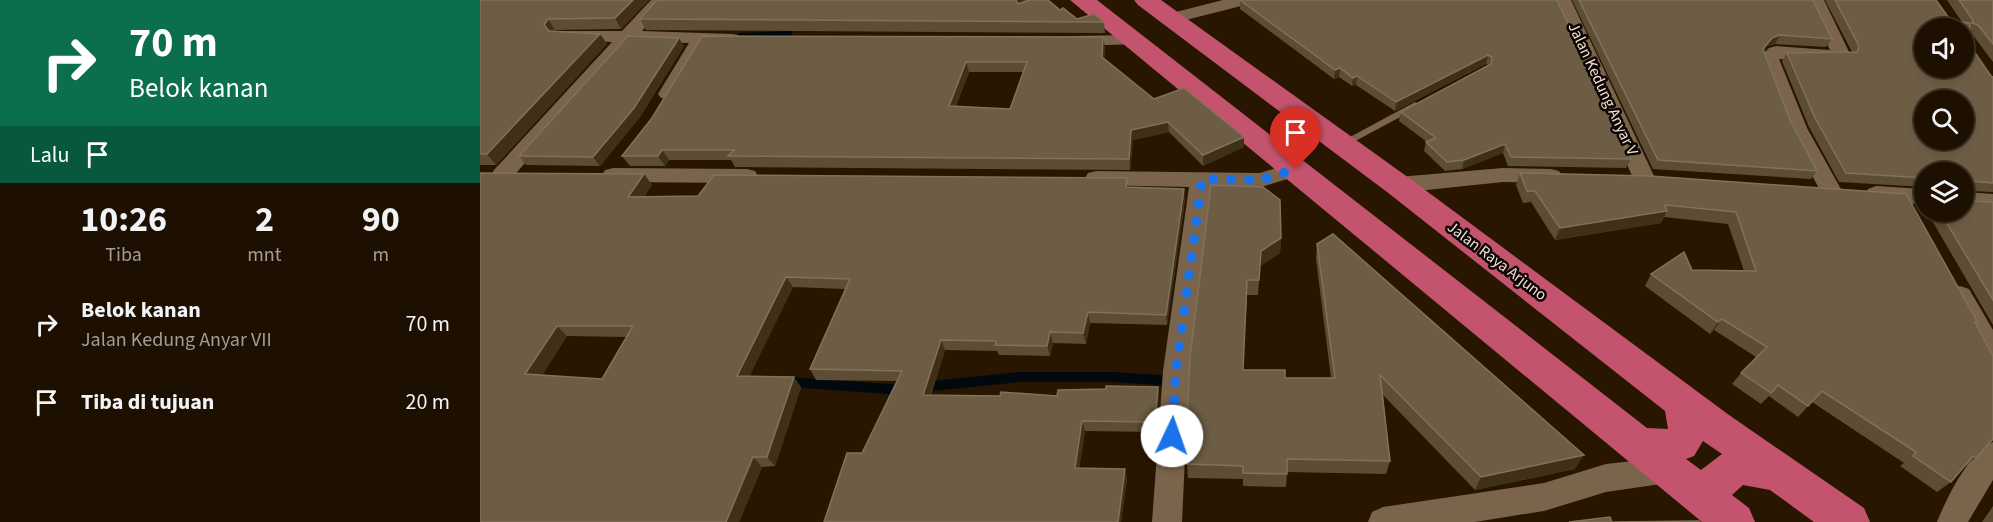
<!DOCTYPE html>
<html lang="id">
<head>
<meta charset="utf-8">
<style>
	:root { --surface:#1e1001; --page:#26190b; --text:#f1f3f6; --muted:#a19d99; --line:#3c3023 }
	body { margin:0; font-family:"Source Sans 3",sans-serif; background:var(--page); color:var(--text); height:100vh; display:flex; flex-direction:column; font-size:22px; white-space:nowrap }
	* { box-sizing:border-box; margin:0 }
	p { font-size:20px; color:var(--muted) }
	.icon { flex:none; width:33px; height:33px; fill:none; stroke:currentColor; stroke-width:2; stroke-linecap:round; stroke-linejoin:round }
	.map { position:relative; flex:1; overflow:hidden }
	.drawer { display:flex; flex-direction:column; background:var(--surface); width:480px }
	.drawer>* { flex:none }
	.hud { background:#0b6e4f; color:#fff; overflow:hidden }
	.buttons { position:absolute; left:1434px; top:18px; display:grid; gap:12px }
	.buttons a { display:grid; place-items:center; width:60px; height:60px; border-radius:50%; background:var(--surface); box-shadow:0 3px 9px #0003,0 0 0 2px var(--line); font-size:30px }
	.pin { position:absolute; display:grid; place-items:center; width:51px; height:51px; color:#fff; margin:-62px -26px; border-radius:50% 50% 50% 0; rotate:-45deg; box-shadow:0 0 6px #0007 }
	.pin .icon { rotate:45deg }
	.me { position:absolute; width:66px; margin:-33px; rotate:3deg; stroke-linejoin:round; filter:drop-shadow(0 0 4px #0008) }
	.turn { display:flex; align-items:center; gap:21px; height:126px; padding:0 30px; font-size:27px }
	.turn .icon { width:78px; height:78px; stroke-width:2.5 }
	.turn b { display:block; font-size:42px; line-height:51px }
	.then { display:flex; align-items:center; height:57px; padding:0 30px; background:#0003; gap:12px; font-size:22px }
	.eta { display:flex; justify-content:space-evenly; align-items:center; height:102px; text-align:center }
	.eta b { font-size:36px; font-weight:700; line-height:42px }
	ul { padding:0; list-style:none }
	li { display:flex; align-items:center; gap:18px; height:78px; padding:0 30px }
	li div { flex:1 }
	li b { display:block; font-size:22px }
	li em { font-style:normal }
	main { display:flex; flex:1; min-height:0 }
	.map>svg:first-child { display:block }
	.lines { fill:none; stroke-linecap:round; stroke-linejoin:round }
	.stream-far1 { stroke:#01090e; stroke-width:8 }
	.stream { stroke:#01090e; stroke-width:10 }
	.service { fill:#7b644c; fill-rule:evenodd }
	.minor { fill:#7b644c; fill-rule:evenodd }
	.trunk { fill:#c4546e; fill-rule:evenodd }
	.wall { fill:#5d4d34; fill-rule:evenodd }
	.shaded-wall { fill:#413018 }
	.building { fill:#6d5d45; stroke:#81725c; stroke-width:1.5; fill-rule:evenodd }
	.route { stroke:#1a73e8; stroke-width:10; stroke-dasharray:0 18 }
	.labels { text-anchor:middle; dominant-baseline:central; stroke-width:5; stroke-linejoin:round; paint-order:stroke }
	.street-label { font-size:16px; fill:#efe2d5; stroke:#0b0401 }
</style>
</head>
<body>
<main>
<section class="drawer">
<div class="hud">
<div class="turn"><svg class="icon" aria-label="right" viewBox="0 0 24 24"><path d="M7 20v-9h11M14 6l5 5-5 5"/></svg><div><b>70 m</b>Belok kanan</div></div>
<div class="then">Lalu<svg class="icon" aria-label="arrive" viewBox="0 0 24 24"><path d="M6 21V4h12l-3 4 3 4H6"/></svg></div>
</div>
<div class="eta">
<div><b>10:26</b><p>Tiba</p></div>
<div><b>2</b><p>mnt</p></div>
<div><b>90</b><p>m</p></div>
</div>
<ul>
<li><svg class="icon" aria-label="right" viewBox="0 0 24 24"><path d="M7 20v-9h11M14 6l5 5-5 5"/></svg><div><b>Belok kanan</b><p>Jalan Kedung Anyar VII</p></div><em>70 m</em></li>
<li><svg class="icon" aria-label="arrive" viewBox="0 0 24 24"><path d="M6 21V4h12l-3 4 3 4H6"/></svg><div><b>Tiba di tujuan</b></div><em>20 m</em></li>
</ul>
</section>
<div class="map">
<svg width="1513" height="522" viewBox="0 0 1513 522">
	<rect width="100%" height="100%" fill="#281601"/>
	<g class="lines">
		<path class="stream-far1" d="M261,37L307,35L320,0"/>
		<g class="stream">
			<path d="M308,382L423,390"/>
			<path d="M442,387L540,377H633L695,381"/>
		</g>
		<path class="service" d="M935,102L940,105L939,107L866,146H858L857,144Z"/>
		<g class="minor">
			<path d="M171,0H189L162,31L252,34L258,35L261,39L258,43L227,44L195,98H181L178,94L209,43L152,42L30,180L22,182L14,180L11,175L14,170L132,42L88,40L82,39L79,35L82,31H142Z"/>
			<path d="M743,0H772L769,4L690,24L684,23L681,19L684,15Z"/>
			<path d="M1073,0H1091L1175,178L1172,183L1164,185L1156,183L1153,178Z"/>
			<path d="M1326,0H1344L1371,56L1369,60L1362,62L1299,59L1327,128L1362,191L1359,196L1351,199L1343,196L1307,128L1280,57L1289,48L1296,46L1350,50Z"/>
			<path d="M653,35L659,36L662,40L659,44L592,46L586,45L583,41L586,37L592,36Z"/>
			<path d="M816,162L824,164L827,169L824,174L781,187H731L709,371L702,522H672L683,371L709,187L616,185L608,183L605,178L608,173L616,171L780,173Z"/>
			<path d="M133,168L267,169L275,171L278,176L275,181L267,183L133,182L125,180L122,175L125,170Z"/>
			<path d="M1023,168L1071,169L1079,171L1082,176L1079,181L1071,183L1023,182L918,193L910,190L907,185L910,180L918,177Z"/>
			<path d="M1396,186L1444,189V205L1388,199L1385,194L1388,189Z"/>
			<path d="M1484,192L1513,194V210L1484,208Z"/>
			<path d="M1480,286L1489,289L1513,330V365L1504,362L1468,296L1471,289Z"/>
			<path d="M1513,442V480L1488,522H1457C1466,499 1490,450 1513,442Z"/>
			<path d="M1188,457L1198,460L1203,470L1198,480L1188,483L1126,492L1064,511L995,522H888L892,512L903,507L1064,483L1126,464Z"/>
		</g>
		<path class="trunk" d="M590,0H617L1167,428L1188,429L1185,411L907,192L658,5L654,0H681L929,178L1249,415L1384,508L1390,522H1334L1290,490L1263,485L1252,495L1269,508L1275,522H1222ZM1223,441L1242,454L1221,470L1206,459L1214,456Z"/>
	</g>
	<g class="wall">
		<path d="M0,0H169L141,29L75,30L74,31L120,34L127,44L16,165H0Z"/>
		<path d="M760,0H1077L1151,159L1146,168L1028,166L1023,153L982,169L965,171L944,151L946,142H947L919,121L921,112L1009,65L1006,64L915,111L876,85L872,86L859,77L854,79L760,9Z"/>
		<path d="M1092,0H1333L1352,39L1346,47L1295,44L1287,46L1284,51L1310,120L1337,171L1331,179L1173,169Z"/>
		<path d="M1345,0H1456L1471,21L1482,22L1467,0H1513V62L1492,34L1489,33V44L1511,76L1513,77V192L1490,191L1491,201L1513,202V325L1447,212H1484V172H1444V187L1359,182L1329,127L1302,61L1307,53L1372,52Z"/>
		<path d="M580,10L597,19L624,22L625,33L166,30L160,19Z"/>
		<path d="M222,36L625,47L624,58L674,99L764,147L723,166L689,132L653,140L650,170L255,167L251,160H189L185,166H150L142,156L172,118ZM489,72H543L530,109L476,106Z"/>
		<path d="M204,46L160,117L120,166L46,165L39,156Z"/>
		<path d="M0,173L164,174L172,185L164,197L648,187L705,200L687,325L610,323L606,344L573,343L570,356L519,355L517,351L465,350L451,395L520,396H577L626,389L678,387L679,397L676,432L605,431L599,468L647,478L641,522H344L382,453L417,381L336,380L330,369L365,289L313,287L269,376L321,387L295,466L282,467L259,522H0ZM87,336L147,337L122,379L62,375Z"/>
		<path d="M1040,173L1426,194L1498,323L1496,325L1513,356V441L1510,442L1496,458L1483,468L1471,482L1457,492L1420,466L1424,463L1332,402L1318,417L1289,396L1281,404L1252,384L1261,373L1276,357L1234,330L1230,334L1165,286L1171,274L1212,270L1264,271L1248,224L1184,217L1181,223L1075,240L1051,202L1043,203L1036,185Z"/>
		<path d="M731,185L801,238L800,253L780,266L778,295H767L763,370L805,378H851L836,259L837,244L1095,469L995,490L903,395L910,461L906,474L807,472L806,487L763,486V479L708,478L707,464L709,432L707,418Z"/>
		<path d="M1513,506V522H1502Z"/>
	</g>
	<g class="shaded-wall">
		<path d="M153,0H169L141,29L135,18Z"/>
		<path d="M534,0H555L536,8Z"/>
		<path d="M68,19L75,30L72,35L64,25Z"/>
		<path d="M120,34L127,44L16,165L7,154Z"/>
		<path d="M1300,35L1295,44L1287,46L1278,58L1283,49L1292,38Z"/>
		<path d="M623,37L625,47L624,67L622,57Z"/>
		<path d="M199,38L204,46L160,117L120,166L113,157Z"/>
		<path d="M1008,55L1006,64L915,111L916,102Z"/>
		<path d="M486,62L489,72L472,116L469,106Z"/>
		<path d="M860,68L859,77L854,79L855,70Z"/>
		<path d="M877,76L876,85L872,86L873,78Z"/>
		<path d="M688,122L689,132L653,140L650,170L649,159L651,130Z"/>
		<path d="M764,137V147L723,166V155Z"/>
		<path d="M1025,144L1023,153L982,169L984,160Z"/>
		<path d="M182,150L189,160L185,166L178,156Z"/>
		<path d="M164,174L172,185L156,208L148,197Z"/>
		<path d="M704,189L705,200L687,325L686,315Z"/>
		<path d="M1187,211L1181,223L1075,240L1080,228Z"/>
		<path d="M801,238L800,253L780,266L778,295L781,251Z"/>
		<path d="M306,277L313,287L265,386L257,376Z"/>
		<path d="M608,312L610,323L606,344L603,333Z"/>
		<path d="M1242,319L1234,330L1230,334L1238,322Z"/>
		<path d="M77,326L87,336L57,384L45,374Z"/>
		<path d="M570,332L573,343L570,356L567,346Z"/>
		<path d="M461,340L465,350L448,405L443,395Z"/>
		<path d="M314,377L321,387L295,466L287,457Z"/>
		<path d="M678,387L679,397L676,432L675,422Z"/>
		<path d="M602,421L605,431L598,477L595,468Z"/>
		<path d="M1104,455L1095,469L995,490L1001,477Z"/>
		<path d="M273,457L282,467L259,522H246Z"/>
		<path d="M645,469L647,478L641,522H638Z"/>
	</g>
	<g class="building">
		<path d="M0,0H153L135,18L68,19L64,25L69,31L120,34L7,154H0Z"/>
		<path d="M177,0H536L538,4L549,0H568L580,10L583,8L597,19L614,14L624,22L160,19Z"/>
		<path d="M760,0H1077L1151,159L1031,157L1025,144L984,160L967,162L946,142L956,138L921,112L1011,64L1012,57L1008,55L916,102L877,76L873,78L860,68L855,70Z"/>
		<path d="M1099,0H1333L1352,39L1300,35L1292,38L1283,49L1310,120L1337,171L1178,160Z"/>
		<path d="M1355,0H1456L1471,21L1490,23L1489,44L1511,76L1513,77V183L1490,181L1491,201L1513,202V300L1460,212H1484V172H1444V178L1366,173L1335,118L1307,53L1377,52L1379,46ZM1444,28H1484V68H1444ZM1444,100H1484V140H1444Z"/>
		<path d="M1479,0H1513V44L1498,25L1492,23L1493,20Z"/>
		<path d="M148,36L199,38L154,108L113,157L39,156Z"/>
		<path d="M222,36L623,37L622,57L674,99L704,88L764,137L723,155L688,122L651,130L649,159L248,156L254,150H182L178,156H142L172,118ZM486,62H547L530,109L469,106Z"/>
		<path d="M0,173L164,174L148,197L218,196L234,175L647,178L646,187L704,189L686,315L608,312L603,333L570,332L567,346L515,345L516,341L461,340L443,395L520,396L521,392L577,396L578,390L626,389V386L678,387L675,422L602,421L595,468L645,469L638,522H344L367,453H382L422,371L330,369L370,279L306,277L257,376L314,377L287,457H273L246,522H0ZM77,326H153L122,379L45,374Z"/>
		<path d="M1040,173L1170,176L1426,194L1498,323L1495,322L1513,356V439L1496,458L1493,456L1471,482L1433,456L1436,452L1342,391L1328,406L1298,385L1291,393L1261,373L1287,347L1242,319L1238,322L1171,274L1204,252L1212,270L1276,271L1256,212L1185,205L1187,211L1080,228L1055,191H1047Z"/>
		<path d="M731,185L783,187L800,200L801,238L781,251L779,280H767L763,370H805V378H855L837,244L853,234L1104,455L1001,477L900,375L910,461L807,459V474L763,473V466L707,464L710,418H707L710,357Z"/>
		<path d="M1130,517L1132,522L1219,521L1220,522H1089Z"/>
	</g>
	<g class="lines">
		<path class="route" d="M692,436L696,371L722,179L781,180L816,169"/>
	</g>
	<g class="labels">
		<g class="street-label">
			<text transform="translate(1123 89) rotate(65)">Jalan Kedung Anyar V</text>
			<text transform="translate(1017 261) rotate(37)">Jalan Raya Arjuno</text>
		</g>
	</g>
</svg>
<div class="buttons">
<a><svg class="icon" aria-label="sound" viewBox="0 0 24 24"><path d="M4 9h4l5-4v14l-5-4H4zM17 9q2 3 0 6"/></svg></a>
<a><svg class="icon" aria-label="search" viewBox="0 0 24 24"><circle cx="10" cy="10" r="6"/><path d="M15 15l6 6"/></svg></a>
<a><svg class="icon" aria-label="layers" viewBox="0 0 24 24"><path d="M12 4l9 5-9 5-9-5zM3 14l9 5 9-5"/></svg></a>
</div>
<div class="pin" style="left:816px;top:169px;background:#d93025"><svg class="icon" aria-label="arrive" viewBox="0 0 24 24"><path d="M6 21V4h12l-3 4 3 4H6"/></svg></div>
<svg class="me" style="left:692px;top:436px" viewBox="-20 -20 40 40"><circle r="19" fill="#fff"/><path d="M0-13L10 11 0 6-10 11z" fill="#1a73e8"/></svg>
</div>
</main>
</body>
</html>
